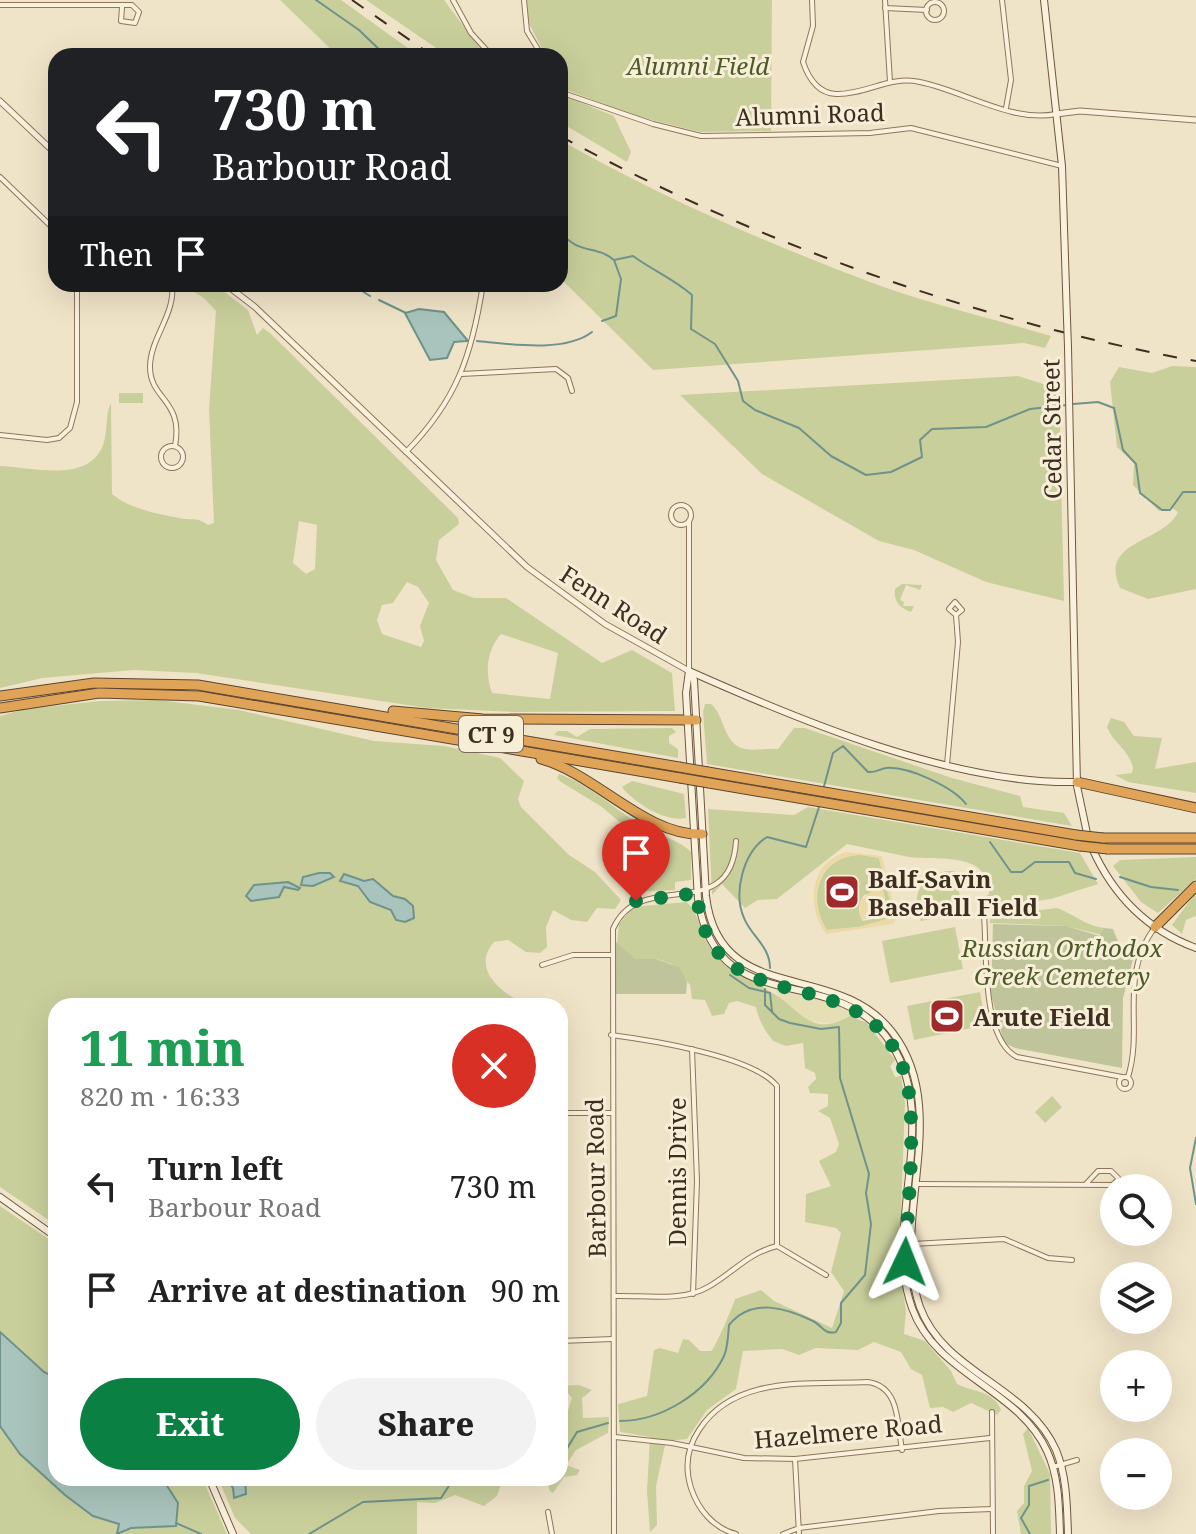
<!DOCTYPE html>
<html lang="en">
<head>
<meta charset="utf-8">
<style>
	:root { --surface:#fff; --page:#f2f2f2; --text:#222; --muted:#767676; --accent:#0b8043 }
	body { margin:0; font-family:"Noto Serif",serif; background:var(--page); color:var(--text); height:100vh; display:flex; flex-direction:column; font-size:30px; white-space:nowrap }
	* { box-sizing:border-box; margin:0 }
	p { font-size:26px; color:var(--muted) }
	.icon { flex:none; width:44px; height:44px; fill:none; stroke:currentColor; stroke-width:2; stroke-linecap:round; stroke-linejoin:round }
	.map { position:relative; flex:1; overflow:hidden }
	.sheet { position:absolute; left:48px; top:998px; width:520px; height:488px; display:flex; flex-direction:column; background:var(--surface); border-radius:24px; box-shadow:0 8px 32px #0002 }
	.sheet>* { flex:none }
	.guide { position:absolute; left:48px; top:48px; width:520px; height:244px; border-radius:24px; box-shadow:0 8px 32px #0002; background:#202124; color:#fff; overflow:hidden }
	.fabs { position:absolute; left:1100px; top:1174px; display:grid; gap:16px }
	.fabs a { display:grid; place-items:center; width:72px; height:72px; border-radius:50%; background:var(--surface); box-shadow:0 8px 32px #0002; font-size:40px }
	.pin { position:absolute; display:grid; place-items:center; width:68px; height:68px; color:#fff; margin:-82px -34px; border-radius:50% 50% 50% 0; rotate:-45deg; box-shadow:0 0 8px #0007 }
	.pin .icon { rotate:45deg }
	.me { position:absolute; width:88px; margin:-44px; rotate:2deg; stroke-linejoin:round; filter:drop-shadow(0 0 6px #0008) }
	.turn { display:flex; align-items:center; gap:28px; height:168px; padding:0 32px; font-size:36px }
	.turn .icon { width:104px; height:104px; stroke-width:2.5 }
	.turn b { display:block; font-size:56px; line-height:68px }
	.then { display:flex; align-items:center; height:76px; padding:0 32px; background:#0003; gap:16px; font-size:30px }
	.round { display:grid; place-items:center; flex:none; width:84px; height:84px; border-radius:42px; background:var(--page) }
	.summary { display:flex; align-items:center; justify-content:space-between; height:136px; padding:0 32px }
	h1 { font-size:48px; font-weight:800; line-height:60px; color:#1e9e55 }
	.action { display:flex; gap:16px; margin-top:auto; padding:16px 32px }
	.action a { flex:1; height:92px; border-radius:48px; background:var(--accent); color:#fff; font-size:32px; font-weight:800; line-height:92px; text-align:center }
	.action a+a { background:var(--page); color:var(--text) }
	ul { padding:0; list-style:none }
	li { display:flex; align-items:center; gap:24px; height:104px; padding:0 32px }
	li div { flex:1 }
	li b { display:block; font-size:30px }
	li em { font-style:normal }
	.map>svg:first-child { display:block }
	.farmland { fill:#e6deb5 }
	.green { fill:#c9cf9b; fill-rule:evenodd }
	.sand { fill:#ecd9a5; fill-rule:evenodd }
	.cemetery { fill:#bfc49a }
	.water { fill:#a9c4bc; stroke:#6f938a; stroke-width:2 }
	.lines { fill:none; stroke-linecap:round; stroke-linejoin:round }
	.stream { stroke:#6f938a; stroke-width:2 }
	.minor-casing { stroke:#8d765c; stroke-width:6 }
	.tertiary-casing { stroke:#8d765c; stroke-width:7 }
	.secondary-casing { stroke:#6f573f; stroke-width:8 }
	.motorway-casing { stroke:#5b4430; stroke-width:11 }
	.minor { stroke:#faf1dc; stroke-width:4 }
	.tertiary { stroke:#faf1dc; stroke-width:5 }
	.secondary { stroke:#faf1dc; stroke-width:6 }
	.motorway { stroke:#e0a458; stroke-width:9 }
	.rail { stroke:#3d2e20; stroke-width:2; stroke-dasharray:14 14; stroke-linecap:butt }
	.secondary-bridge-casing { stroke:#6f573f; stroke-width:8; stroke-linecap:butt }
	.motorway-bridge-casing { stroke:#5b4430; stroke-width:11; stroke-linecap:butt }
	.secondary-bridge { stroke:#faf1dc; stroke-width:6 }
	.motorway-bridge { stroke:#e0a458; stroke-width:9 }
	.route { stroke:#0b8043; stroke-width:14; stroke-dasharray:0 25.2 }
	.labels { text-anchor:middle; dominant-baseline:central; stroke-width:6; stroke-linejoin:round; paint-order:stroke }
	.shield { fill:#f7eed8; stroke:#756857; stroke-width:2 }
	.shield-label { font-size:22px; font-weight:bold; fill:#3d2e20 }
	.park-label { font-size:24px; font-style:italic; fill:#4d5a26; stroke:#f7eed8 }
	.street-label { font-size:24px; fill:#3d2e20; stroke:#f7eed8 }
	.poi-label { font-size:24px; font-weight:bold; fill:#3d2e20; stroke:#f7eed8; text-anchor:start }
</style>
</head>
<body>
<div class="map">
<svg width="1196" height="1534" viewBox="0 0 1196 1534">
	<rect width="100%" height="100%" fill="#f0e4c8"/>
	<path class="farmland" d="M775,989L822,997L854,1012L856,1017H847L837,1024L803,1020L779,998Z"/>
	<g class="green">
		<path d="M280,0H341L419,56H338Z"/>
		<path d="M366,0H444L486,56H448Z"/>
		<path d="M527,0H772L771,131L700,132L632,115L562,88L560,56H546L528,22Z"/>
		<path d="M560,94L614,116L631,152L627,162L560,122Z"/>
		<path d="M560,140C659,196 764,242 870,282C928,304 991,318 1051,336L1045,348L1024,343L653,370L560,278Z"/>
		<path d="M181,284H214L248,310L257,335L263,328L270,333L458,518L459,524L439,540L436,560L453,590L474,598H506L602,663L632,650L672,673L675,711L516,712L427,708L196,673L134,670L42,678L0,688V466C33,467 88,484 103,445C108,433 105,413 111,403L112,494C128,508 158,514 179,518C191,521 196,516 208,525L214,523L209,409L216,311L204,298ZM299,521L317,525L315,569L306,574L293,563ZM407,582L418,587L429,603L420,626L424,641L421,647L382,634L377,620L382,605L393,603ZM501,634L558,653L550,699L492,693C485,673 486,651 501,634Z"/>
		<path d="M1172,366L1196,367V589L1148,599L1120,588C1098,540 1164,543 1178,512L1172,508L1159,511L1133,485L1134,463L1117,447L1110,382L1119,367L1152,373Z"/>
		<path d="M1018,376L1059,389L1064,601L986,582L914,550L879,541L762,474L680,395Z"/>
		<rect x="119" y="393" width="24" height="10"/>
		<path d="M902,584L922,585L920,590L906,585L900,600L904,602L903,606H914L911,612C901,608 893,602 895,589Z"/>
		<path d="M100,701L158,700L239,710L374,741L444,746L500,758L524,781L518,799L521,807L569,855L595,872L621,900L615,909L597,908L587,922L571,920L553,910L546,927L547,947L540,953L526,952L508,940L494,942C470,970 503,995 530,1006H56V1225L0,1187V716L25,709Z"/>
		<path d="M711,704C725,715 723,745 745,749C754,751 767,748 778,749L794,728H805L952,778L1020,796L1023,807L1064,813L1072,826L707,764L703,712L705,704Z"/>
		<path d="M1111,718L1124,722L1134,736L1162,738L1155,769L1196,762V793L1128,782L1115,775L1132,773L1133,768C1130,751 1113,743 1107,727Z"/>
		<path d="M672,728L676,732L669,736V743L678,749V758L554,735L558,731H567L577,737L590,729Z"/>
		<path d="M559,774C591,785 616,811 646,828C661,836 679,840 691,852V880L675,882V890L627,892L624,869L635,867L634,854L644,843L602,807L561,782L557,778Z"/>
		<path d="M632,781L684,794L686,818C666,823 634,803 622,787Z"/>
		<path d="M808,807L1080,853L1098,884L1051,899L989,908L984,898L989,894C989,850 938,861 909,857C888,853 868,848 847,844L777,899L758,900L745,908L722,884L712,895L708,809L794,815Z"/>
		<path d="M862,855L879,858L894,917L859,927L827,930C806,897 819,855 862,855ZM883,891L885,900L869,901L873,919L863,921C857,912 858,904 864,895Z"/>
		<path d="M1196,857V879L1158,913L1141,902L1113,866L1120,860Z"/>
		<path d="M954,871L963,909L960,913L921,921C908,895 924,869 954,871Z"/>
		<path d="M1196,892V916L1186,920L1182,934L1172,925Z"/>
		<path d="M686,902C700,912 700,936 712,950C729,971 749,978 771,992C801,1009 810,1039 850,1016L867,1023L895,1060L890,1066L895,1077L901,1076L905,1103L899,1264L906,1311L904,1334L925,1341L951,1371L957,1384C972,1392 993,1390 1001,1410L997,1415L971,1403L953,1412L943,1407L930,1408L922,1375L911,1369L901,1352L874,1342L858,1350L816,1348L799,1355L782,1349L743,1351L736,1389L707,1410L687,1439L666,1441L656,1486L657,1525L650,1532L647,1491L650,1437L620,1432L618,1404L647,1396L654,1350L660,1348L678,1353L683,1339L689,1340L700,1351H711C715,1349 733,1306 735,1299L761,1290L774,1301L832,1328L844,1291L831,1272L841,1233L836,1228L805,1222L806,1194L831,1186L819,1161L836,1152L839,1144L830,1118L818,1111L828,1106V1094L810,1093L808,1087L816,1079L815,1073L805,1068L803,1043L786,1046L773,1041C765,1031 758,1019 756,1007L737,1001L729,1003L724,1014L712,1016L705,1000L692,999L690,985L672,964L657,959H635L617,945L619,924L633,907Z"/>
		<path d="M1057,908C1076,915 1084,925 1104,928L1102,935L1066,926L990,923L991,916Z"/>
		<path d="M955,927L963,969L890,983L882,941Z"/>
		<path d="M980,992L986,1025L914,1040L907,1006Z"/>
		<path d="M560,1007L566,1012L568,1053L560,1072Z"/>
		<path d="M1052,1096L1062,1107L1045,1123L1035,1112Z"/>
		<path d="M0,1206L56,1244V1478H202L227,1534H0Z"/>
		<path d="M579,1385L592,1390L582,1398L583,1418L609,1417L608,1433L576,1450L566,1465L580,1470L577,1475L564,1477L553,1493L549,1490L548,1481L535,1478H560V1436L572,1398L562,1386Z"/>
		<path d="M1028,1428L1050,1474L1051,1534H1021L1017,1511L1024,1503V1486L1032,1471L1023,1434Z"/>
		<path d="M218,1478H225L233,1488L234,1497L246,1494L245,1478H519L515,1484H501L497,1496L484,1506L455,1495L435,1503L417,1502V1534H251L235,1518Z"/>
	</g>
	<g class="sand">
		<path d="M847,852L882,856L897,918L893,924L826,934C806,906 809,862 847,852ZM862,855L879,858L894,917L859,927L827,930C805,897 819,854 862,855Z"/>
		<path d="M872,890H883L889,918L861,919L859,903ZM882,899L887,913L873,918L868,904Z"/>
	</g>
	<g class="cemetery">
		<path d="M993,924L1066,926L1100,936L1104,928L1113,929L1125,959H1133L1123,998L1122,1068L1015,1048L1004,1043L991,994Z"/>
		<path d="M616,942L635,959H656L679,967L687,982L686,994H616Z"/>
	</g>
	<g class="water">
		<path d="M419,309L444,312L468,341L454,342L447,358L430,360L405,313Z"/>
		<path d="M319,873H330L334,877L313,886L301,885L303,877Z"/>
		<path d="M344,874L364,881L373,879L393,896L405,899L413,906L414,918L405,922L396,920L391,910L370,902L358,886L340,881Z"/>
		<path d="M288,882L300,888L298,890L284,887L279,897L251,901L246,896L254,885Z"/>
		<path d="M0,1332L44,1372L56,1378V1478H162L178,1503L176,1526L131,1528L117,1534L119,1524L93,1516L65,1495L20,1454L0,1426Z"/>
		<path d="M225,1478H245L246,1494L234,1498L233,1488Z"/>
	</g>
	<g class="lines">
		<g class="stream">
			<path d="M316,0L359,30L386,56"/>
			<path d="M560,231C579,256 595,244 614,260L633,256C652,270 674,279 692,295L691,329L715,344L738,381L743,401L755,410L799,428L831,456L866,475L891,472L922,457L920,440L932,429L986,427L1030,409L1067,405"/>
			<path d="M351,284L370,296"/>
			<path d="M379,300L406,313"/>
			<path d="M602,321L616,316L621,279L614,260"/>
			<path d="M477,341C509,344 565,353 592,332"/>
			<path d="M1073,404L1098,402L1114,408L1123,450L1136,464L1140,493L1162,510H1170L1183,492H1196"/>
			<path d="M823,790L833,753L843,746L868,772C876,773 879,769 886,768C908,766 953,787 966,804"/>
			<path d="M990,842L1011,872H1022L1035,862H1069L1075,873L1096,879"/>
			<path d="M1120,877L1151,887L1178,890"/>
			<path d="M770,968C770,946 751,936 744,918C733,893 743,852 767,837L806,847L820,804"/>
			<path d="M730,975L749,988L770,993L772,1011"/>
			<path d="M1196,1138L1190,1168L1196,1204"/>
			<path d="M620,1421C660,1421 706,1394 724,1356C728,1347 728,1335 729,1325C752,1297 786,1308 813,1321C823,1326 824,1335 836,1332L841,1323V1303L865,1275L871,1224L866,1193L869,1174L840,1078L839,1027L821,1029L790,1023L779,1019L765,1005V989"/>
			<path d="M560,1460L577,1432L608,1423"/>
			<path d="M176,1523L201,1534"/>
			<path d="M309,1534L363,1502L441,1498L454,1478"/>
			<path d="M1030,1534L1021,1518L1029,1505V1486L1048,1480"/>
		</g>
		<defs>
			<g id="minor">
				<path d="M453,0L471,33L492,56"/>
				<path d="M524,0L527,31L542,56"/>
				<path d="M812,0L813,26L803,62C808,77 817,93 836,94C865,95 890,75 920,82C964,91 1012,123 1056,114"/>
				<path d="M885,0L890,82"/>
				<path d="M1002,0L1011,80L1006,108"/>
				<circle cx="935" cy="11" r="9"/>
				<path d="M0,5H132L139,12L135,23L121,21L122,7"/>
				<path d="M885,8L927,10"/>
				<path d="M560,92L653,124L701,136L870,133L911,128L1062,166"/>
				<path d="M0,177L56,231"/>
				<path d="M172,284C176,314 150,338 150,367C150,400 184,400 175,446"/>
				<path d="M461,374L556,369L568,378L572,391"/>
				<path d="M0,435L47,440L59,438L70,428L77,402V284"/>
				<circle cx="172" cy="457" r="11"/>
				<path d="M406,452C457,400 472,355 483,284"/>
				<circle cx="681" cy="515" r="10"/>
				<path d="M689,521V671"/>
				<path d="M947,765L958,642L956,615L962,610L955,602L949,609L956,615"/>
				<path d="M984,915C987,950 981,1039 1017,1057L1122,1077"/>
				<path d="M542,965L573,955H612"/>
				<path d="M611,1035C650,1040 753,1056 777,1086V1246"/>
				<path d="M692,1049L697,1181L693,1294"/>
				<circle cx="1125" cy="1083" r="6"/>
				<path d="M1128,1077C1144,1026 1118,977 1155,927"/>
				<path d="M560,1113H612"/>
				<path d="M917,1184L1112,1185L1119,1179L1111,1171H1098L1085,1185"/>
				<path d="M912,1244L1004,1239L1048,1258L1072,1260"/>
				<path d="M614,1296C642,1295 683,1302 708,1287C733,1273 748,1253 777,1246L826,1275"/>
				<path d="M560,1341L613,1339"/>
				<path d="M992,1412L993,1534"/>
				<path d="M615,1437L672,1443L744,1458L795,1459L990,1438"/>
				<path d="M795,1459L799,1534"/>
				<path d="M1053,1467L1077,1460"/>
				<path d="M548,1512L552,1534"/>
				<path d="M614,1534L613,929C640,866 731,927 736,841"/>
				<path d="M736,1534C713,1528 698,1509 691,1488C684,1466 687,1448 699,1430C735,1374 810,1385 868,1382C900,1387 897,1422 902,1450"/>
				<path d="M783,1534L799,1528L939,1511L992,1509"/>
			</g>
			<g id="tertiary">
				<path d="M0,101L56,154"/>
				<path d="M1056,114L1080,111L1196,120"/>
				<path d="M225,284L255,307L527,567L605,624L689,671"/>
			</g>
			<g id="secondary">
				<path d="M1044,0L1062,166L1067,319"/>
				<path d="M1068,347L1077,786L1088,838"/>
				<path d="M689,671L694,680L706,896C719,1009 837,958 893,1033C953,1112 889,1220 920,1307C944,1373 1028,1386 1056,1450C1067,1477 1067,1506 1068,1534"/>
				<path d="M689,671L686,693L698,899C716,1020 827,962 885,1035C946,1113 881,1222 912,1308C936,1375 1018,1388 1047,1451C1059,1477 1059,1506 1060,1534"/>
				<path d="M689,671C801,721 954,785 1077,782"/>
				<path d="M1092,848C1113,895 1147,930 1196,948"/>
				<path d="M0,1197L56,1237"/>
				<path d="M209,1478L233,1534"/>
			</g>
			<g id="motorway">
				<path d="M0,696L94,683L198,685L679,767"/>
				<path d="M0,708L99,693L199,696L680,778"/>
				<path d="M393,711L483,719L696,720"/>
				<path d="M541,759C596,774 647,837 702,834"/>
				<path d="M708,772L1076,835"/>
				<path d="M1077,782L1196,808"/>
				<path d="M709,783L1080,846"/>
				<path d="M1103,838H1196"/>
				<path d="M1108,849H1196"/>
				<path d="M1155,927L1196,886"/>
			</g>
		</defs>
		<use href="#minor" class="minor-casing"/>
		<use href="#tertiary" class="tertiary-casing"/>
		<use href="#secondary" class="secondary-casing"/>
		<use href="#motorway" class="motorway-casing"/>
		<use href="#minor" class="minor"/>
		<use href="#tertiary" class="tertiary"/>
		<use href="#secondary" class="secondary"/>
		<use href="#motorway" class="motorway"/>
		<g class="rail">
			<path d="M352,0L433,56"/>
			<path d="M560,136C760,244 972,320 1196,361"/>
		</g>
		<defs>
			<path id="secondary-bridge" d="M1067,319L1068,347"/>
			<g id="motorway-bridge">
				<path d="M679,767L708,772"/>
				<path d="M680,778L709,783"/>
				<path d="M1076,835L1103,838"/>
				<path d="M1080,846L1108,849"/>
			</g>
		</defs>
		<use href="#secondary-bridge" class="secondary-bridge-casing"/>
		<use href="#motorway-bridge" class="motorway-bridge-casing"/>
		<use href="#secondary-bridge" class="secondary-bridge"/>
		<use href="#motorway-bridge" class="motorway-bridge"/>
	</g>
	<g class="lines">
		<path class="route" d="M636,901L697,893C708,1033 866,948 905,1074C918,1116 907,1214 905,1262"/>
	</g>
	<defs>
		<symbol id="stadium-square" viewBox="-11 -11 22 22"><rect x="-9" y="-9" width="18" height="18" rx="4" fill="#9e2a2b" stroke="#f7eed8"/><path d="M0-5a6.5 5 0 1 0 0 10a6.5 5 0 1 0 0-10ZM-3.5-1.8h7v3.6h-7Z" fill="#fff"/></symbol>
	</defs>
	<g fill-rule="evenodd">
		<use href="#stadium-square" x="822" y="872" width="40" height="40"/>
		<use href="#stadium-square" x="927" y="996" width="40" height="40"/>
	</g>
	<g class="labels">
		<rect class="shield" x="459" y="716" width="64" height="36" rx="6"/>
		<g class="shield-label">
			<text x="491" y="734">CT 9</text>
		</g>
		<g class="park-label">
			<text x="698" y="65">Alumni Field</text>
			<text x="1062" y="947">Russian Orthodox<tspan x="1062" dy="28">Greek Cemetery</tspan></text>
		</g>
		<g class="street-label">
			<text transform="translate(810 114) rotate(-2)">Alumni Road</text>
			<text transform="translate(1051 429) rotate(-91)">Cedar Street</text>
			<text transform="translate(614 604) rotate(33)">Fenn Road</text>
			<text transform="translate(676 1172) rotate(-90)">Dennis Drive</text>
			<text transform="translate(595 1178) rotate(-91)">Barbour Road</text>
			<text transform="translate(848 1431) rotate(-5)">Hazelmere Road</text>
		</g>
		<g class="poi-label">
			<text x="868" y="878">Balf-Savin<tspan x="868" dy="28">Baseball Field</tspan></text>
			<text x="973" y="1016">Arute Field</text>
		</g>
	</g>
</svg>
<div class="fabs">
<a><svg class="icon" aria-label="search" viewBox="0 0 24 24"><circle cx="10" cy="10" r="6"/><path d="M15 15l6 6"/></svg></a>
<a><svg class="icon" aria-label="layers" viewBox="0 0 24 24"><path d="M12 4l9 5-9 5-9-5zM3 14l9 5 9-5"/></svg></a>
<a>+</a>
<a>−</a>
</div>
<div class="pin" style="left:636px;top:901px;background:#d93025"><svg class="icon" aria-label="arrive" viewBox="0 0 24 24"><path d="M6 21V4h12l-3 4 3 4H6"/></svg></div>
<svg class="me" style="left:905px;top:1262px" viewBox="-20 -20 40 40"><path d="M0-17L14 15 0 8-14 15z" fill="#0b8043" stroke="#fff" stroke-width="4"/></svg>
<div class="guide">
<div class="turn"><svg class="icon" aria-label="left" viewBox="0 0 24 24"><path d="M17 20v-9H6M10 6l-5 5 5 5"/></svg><div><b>730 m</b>Barbour Road</div></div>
<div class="then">Then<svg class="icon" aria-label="arrive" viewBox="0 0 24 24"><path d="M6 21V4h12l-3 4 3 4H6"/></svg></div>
</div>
<section class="sheet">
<div class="summary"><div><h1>11 min</h1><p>820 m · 16:33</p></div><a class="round" style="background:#d93025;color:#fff"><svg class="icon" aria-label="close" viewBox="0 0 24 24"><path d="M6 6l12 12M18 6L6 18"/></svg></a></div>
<ul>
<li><svg class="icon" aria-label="left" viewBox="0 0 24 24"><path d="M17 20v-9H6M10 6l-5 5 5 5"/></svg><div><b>Turn left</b><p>Barbour Road</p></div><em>730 m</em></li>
<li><svg class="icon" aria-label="arrive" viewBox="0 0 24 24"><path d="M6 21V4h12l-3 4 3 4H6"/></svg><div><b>Arrive at destination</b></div><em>90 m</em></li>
</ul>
<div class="action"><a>Exit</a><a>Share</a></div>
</section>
</div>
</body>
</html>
